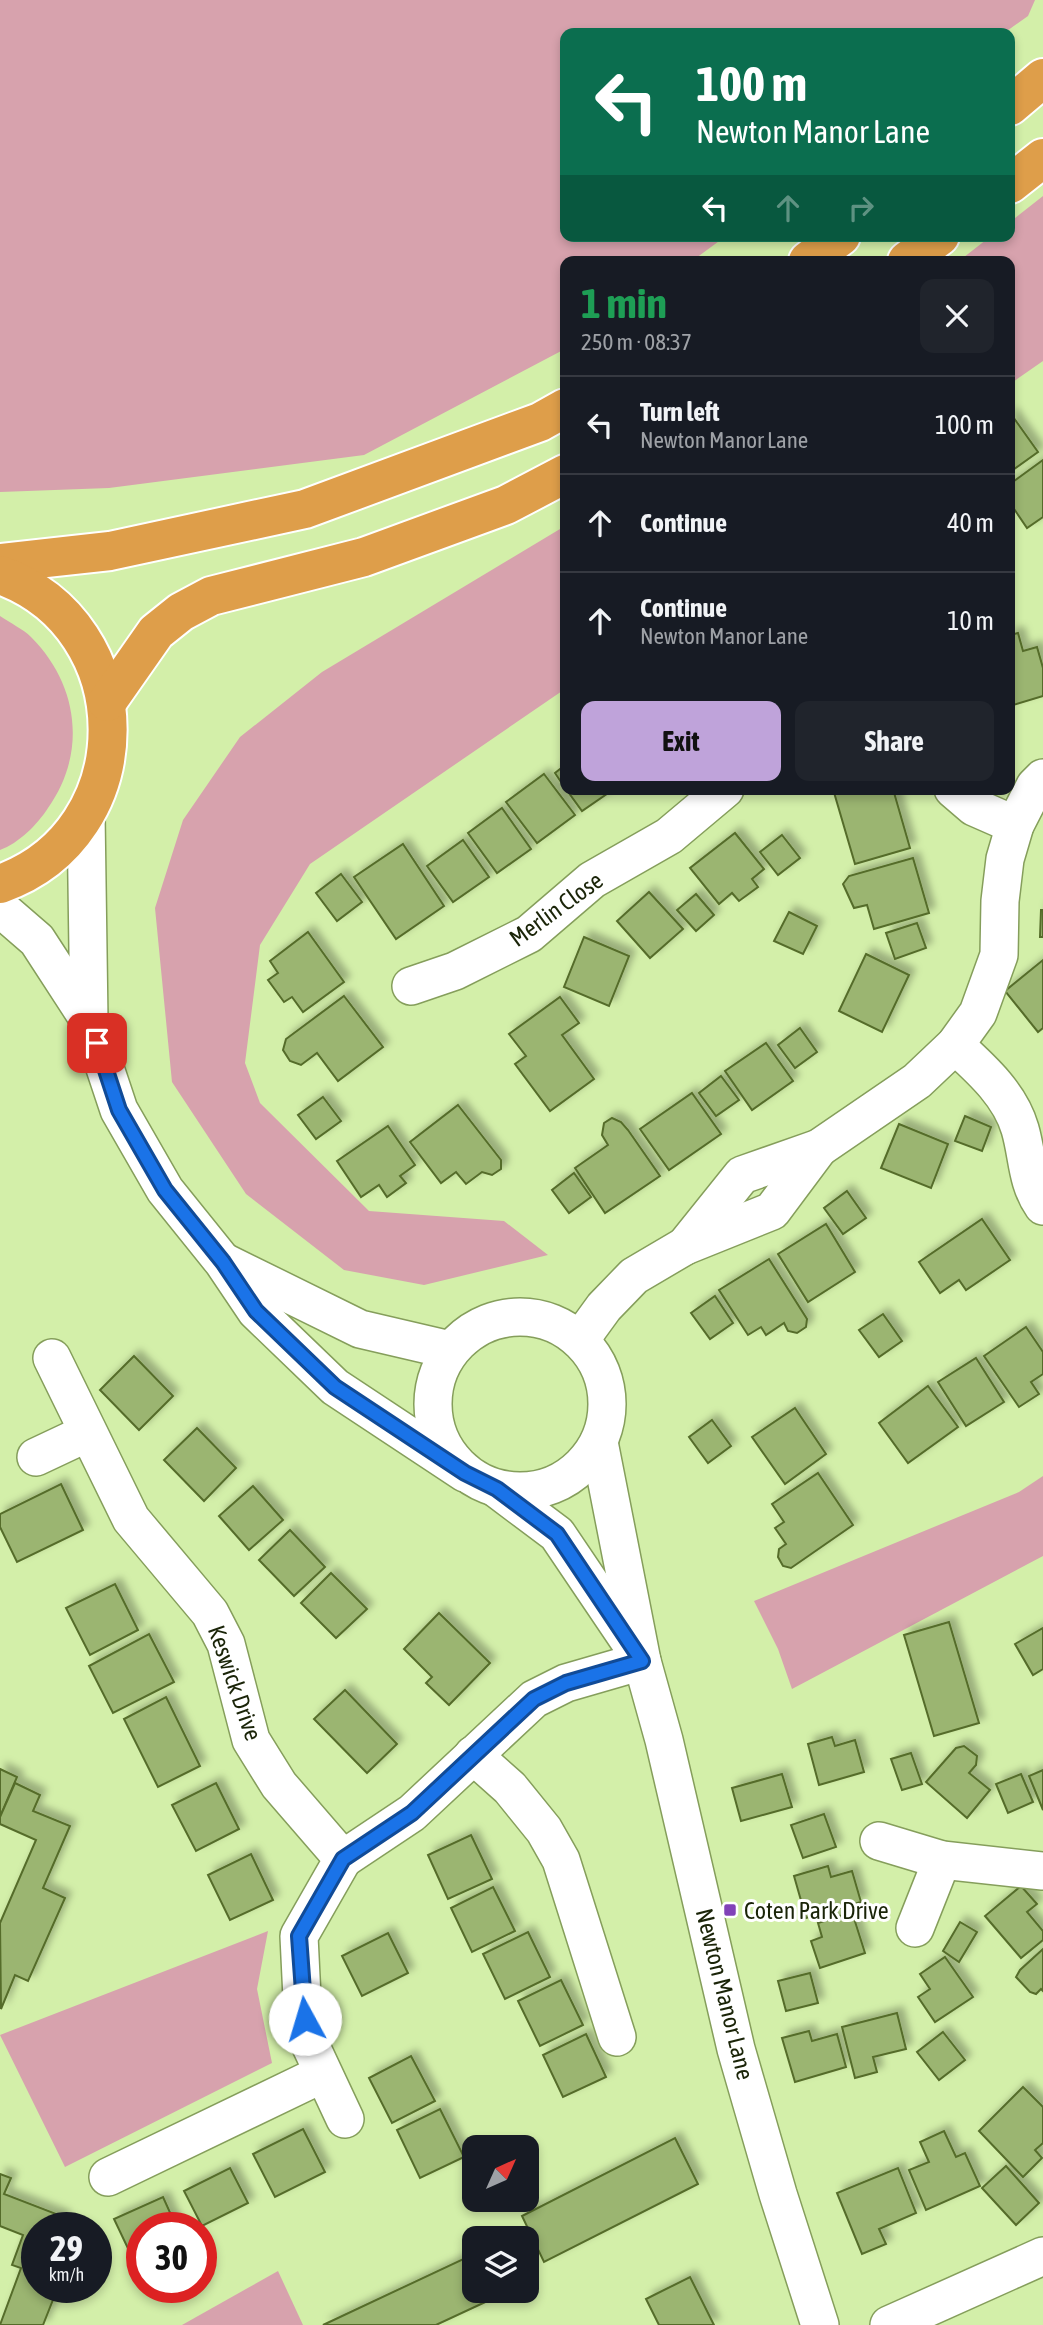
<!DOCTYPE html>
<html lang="en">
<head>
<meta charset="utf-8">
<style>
	:root { --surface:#171b24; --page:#20242c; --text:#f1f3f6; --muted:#9ea1a6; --line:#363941; --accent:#bfa3da }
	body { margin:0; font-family:"Asap Condensed",sans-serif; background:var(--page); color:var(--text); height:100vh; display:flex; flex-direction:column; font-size:26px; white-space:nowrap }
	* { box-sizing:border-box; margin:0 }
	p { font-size:23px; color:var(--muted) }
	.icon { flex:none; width:38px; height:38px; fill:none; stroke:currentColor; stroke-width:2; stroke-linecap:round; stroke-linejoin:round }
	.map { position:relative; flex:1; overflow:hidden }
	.panel { position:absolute; left:560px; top:256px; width:455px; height:539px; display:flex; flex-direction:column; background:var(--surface); border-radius:14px; box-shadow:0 4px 10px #0003 }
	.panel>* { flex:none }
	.top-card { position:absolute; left:560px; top:28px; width:455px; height:214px; border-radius:14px; box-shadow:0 4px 10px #0003; background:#0b6e4f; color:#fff; overflow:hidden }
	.needle { width:46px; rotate:45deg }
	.fabs { position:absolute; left:462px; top:2135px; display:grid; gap:14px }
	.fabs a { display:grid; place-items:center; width:77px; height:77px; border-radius:14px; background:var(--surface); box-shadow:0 4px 10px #0003; font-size:35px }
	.speed { position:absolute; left:21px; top:2212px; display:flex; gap:14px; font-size:35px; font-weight:700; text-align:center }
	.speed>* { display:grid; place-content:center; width:91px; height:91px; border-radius:50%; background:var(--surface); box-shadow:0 4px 10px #0003; line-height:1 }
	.speed small { font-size:18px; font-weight:400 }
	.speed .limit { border:10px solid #d22; background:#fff; color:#111 }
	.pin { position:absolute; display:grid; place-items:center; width:60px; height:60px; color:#fff; margin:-30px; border-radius:14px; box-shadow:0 4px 10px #0006 }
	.me { position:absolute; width:77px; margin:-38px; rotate:354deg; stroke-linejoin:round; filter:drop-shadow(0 0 5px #0008) }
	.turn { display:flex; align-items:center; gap:24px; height:147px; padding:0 21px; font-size:32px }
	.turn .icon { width:91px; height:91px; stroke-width:2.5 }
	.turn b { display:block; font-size:49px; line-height:60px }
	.lanes { display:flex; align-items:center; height:66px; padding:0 21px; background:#0003; justify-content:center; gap:35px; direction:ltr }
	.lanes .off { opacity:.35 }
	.round { display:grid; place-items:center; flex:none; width:74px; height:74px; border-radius:14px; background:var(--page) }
	.summary { display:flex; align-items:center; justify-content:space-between; height:119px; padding:0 21px }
	h1 { font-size:42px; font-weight:700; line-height:52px; color:#1e9e55 }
	.cta { display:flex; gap:14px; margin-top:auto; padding:14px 21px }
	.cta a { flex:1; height:80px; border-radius:14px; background:var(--accent); color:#111; font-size:28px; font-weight:700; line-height:80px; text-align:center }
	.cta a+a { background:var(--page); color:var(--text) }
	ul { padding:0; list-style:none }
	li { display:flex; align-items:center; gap:21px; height:98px; padding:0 21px; border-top:2px solid var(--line) }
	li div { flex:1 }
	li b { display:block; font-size:26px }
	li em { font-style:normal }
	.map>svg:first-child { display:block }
	.green { fill:#d7a2ad }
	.building { fill:#9bb571; stroke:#556c2a; stroke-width:2; filter:url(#shadow) }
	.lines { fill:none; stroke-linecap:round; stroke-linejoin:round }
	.minor-casing { stroke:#859e5b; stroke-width:40 }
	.trunk-casing { stroke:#fff; stroke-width:42 }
	.minor { stroke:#fff; stroke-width:37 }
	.trunk { stroke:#de9e4a; stroke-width:38 }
	.route-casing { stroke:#114b97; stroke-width:18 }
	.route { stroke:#1a73e8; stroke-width:12 }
	.poi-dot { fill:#8142b8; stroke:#fff; stroke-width:2.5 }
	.labels { text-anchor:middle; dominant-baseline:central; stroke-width:6; stroke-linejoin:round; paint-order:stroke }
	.street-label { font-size:24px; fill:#1a2408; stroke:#fff }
	.poi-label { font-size:24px; fill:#1a2408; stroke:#fff; text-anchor:start }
</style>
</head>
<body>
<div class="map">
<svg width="1043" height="2325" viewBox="0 0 1043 2325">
	<defs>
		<filter id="shadow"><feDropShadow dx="6" dy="-6" stdDeviation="3.5" flood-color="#0004"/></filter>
	</defs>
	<rect width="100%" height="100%" fill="#d3efa9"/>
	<g class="green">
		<path d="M0,0H1035L1028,16L1004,33H565V236H726L692,261H565V349L364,455L109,488L0,492Z"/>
		<path d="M1043,196V361L1010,384V261H959L991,236H1010V222Z"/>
		<path d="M565,526V689L310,864L260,945L245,1063L260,1103L369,1211L504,1221L548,1255L424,1285L344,1270L246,1194L172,1082L155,908L183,820L240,737L322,672Z"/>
		<path d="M0,616C10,623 23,629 31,637C79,685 87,753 48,808C37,825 19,843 0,850Z"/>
		<path d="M1043,1476V1556L792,1689L778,1649L754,1601L1019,1492Z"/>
		<path d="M268,1931L257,1989L272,2063L65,2167L0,2035Z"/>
		<path d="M278,2271L303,2325H182Z"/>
	</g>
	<g class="building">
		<path d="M1011,414L1038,452L1010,472V416Z"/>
		<path d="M1043,460V517L1027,528L1010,503V484Z"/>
		<path d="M1018,633L1023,651L1037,647L1043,668V696L1010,706V635Z"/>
		<path d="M565,765V788L555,773Z"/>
		<path d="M544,774L575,815L537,843L506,802Z"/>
		<path d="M566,789H614L582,811Z"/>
		<path d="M833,789H893L910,848L855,864Z"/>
		<path d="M502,808L531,849L497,873L468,833Z"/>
		<path d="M735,833L764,869L752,879L758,887L739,901L732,893L719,904L690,868Z"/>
		<path d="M782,835L800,858L778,875L760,852Z"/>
		<path d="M463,840L489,877L453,902L427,866Z"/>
		<path d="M403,844L444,906L396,939L354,877Z"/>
		<path d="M913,858L929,913L874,929L867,905L854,908L843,884L849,876Z"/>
		<path d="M341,874L362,902L337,921L316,893Z"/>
		<path d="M649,892L683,929L650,958L617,921Z"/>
		<path d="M696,894L714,915L696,931L677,910Z"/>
		<path d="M1041,910H1043V937H1040Z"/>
		<path d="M789,912L817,926L803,954L774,941Z"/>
		<path d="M917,923L926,948L895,959L886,933Z"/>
		<path d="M308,932L344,982L303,1012L292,997L284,1002L268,980L278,973L270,961Z"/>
		<path d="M584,937L629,956L609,1006L564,987Z"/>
		<path d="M866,954L909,975L882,1032L839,1011Z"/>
		<path d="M1043,960V1028L1038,1032L1005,991Z"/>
		<path d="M344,996L383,1047L338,1081L317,1053L301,1065L290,1061L283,1050L286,1039Z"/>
		<path d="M560,997L579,1023L562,1035L594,1079L550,1111L515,1064L526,1056L509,1034Z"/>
		<path d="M800,1028L817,1052L795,1068L778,1045Z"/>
		<path d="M766,1043L793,1081L752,1110L725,1071Z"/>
		<path d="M721,1076L739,1100L716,1116L699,1093Z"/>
		<path d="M692,1093L721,1134L669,1170L640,1129Z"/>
		<path d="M323,1097L341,1121L316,1139L298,1115Z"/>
		<path d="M458,1105L501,1160V1169L492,1175L482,1172L466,1184L456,1172L441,1183L410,1142Z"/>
		<path d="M965,1116L991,1127L982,1151L955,1141Z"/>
		<path d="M612,1118L621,1122L628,1130L660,1176L605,1213L575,1168L608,1145L602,1135L604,1123Z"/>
		<path d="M899,1124L948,1144L931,1188L881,1168Z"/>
		<path d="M388,1126L415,1165L400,1176L406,1183L387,1197L379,1185L361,1197L337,1161Z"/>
		<path d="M574,1173L591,1197L569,1213L552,1190Z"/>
		<path d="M847,1191L866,1218L843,1234L824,1208Z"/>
		<path d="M982,1219L1010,1260L966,1290L959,1280L940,1293L919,1262Z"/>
		<path d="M826,1224L855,1272L808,1302L778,1254Z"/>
		<path d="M769,1259L807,1319L806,1327L797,1333L788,1331L784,1323L766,1335L761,1327L748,1335L719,1290Z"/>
		<path d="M715,1296L733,1323L710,1339L691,1313Z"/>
		<path d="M883,1314L902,1341L879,1357L859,1330Z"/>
		<path d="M1026,1327L1043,1352V1374L1031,1382L1039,1394L1019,1407L984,1356Z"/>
		<path d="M134,1356L173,1396L139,1430L100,1390Z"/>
		<path d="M976,1358L1004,1402L966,1426L938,1382Z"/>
		<path d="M928,1386L958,1427L908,1463L879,1423Z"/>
		<path d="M795,1408L826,1454L785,1484L752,1437Z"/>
		<path d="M712,1420L731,1446L708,1463L689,1437Z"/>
		<path d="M197,1428L236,1468L204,1501L164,1460Z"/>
		<path d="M818,1473L853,1525L791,1568L783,1566L778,1557L779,1549L786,1544L775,1528L784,1522L772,1504Z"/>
		<path d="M61,1484L83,1530L17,1562L0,1527V1514Z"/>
		<path d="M253,1486L283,1520L249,1550L219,1516Z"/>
		<path d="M290,1530L325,1567L294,1596L259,1560Z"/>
		<path d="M331,1573L367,1609L336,1638L301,1603Z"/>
		<path d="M115,1584L138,1630L90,1655L66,1608Z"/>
		<path d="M439,1613L490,1663L449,1705L426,1683L432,1677L404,1649Z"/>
		<path d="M949,1622L979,1723L934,1736L904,1635Z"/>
		<path d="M1043,1628V1669L1033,1675L1015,1644Z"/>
		<path d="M149,1634L174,1682L113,1713L89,1666Z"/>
		<path d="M345,1690L397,1744L367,1773L314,1719Z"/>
		<path d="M166,1697L200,1766L158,1787L124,1719Z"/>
		<path d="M832,1737L835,1746L855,1740L864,1772L819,1785L808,1744Z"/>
		<path d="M964,1746L977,1756L976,1765L969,1773L990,1790L967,1818L926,1782L956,1748Z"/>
		<path d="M911,1753L922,1784L902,1790L891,1759Z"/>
		<path d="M0,1769L17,1777L0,1817Z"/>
		<path d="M1043,1770V1810L1029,1776Z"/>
		<path d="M782,1774L792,1807L741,1821L732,1788Z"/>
		<path d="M1021,1774L1033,1802L1008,1813L996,1784Z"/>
		<path d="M15,1783L40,1795L33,1811L70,1826L43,1888L65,1898L28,1981L15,1975L1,2009L0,1923L36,1840L0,1824V1817Z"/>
		<path d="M216,1783L239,1829L196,1851L172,1805Z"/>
		<path d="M824,1814L836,1847L803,1858L791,1825Z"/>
		<path d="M471,1835L492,1879L448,1899L428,1855Z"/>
		<path d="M251,1854L273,1900L230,1920L208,1875Z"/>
		<path d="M828,1866L831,1877L852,1871L861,1902L806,1918L794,1876Z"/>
		<path d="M1021,1886L1037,1904L1027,1912L1043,1931V1940L1021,1958L985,1916Z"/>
		<path d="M493,1887L515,1931L472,1952L451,1908Z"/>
		<path d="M852,1912L865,1953L820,1968L811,1941L822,1937L818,1923Z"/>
		<path d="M960,1922L977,1932L959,1962L943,1951Z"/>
		<path d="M528,1932L550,1977L505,1999L483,1954Z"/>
		<path d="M388,1933L408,1973L362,1996L342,1956Z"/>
		<path d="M1043,1949V1991L1041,1989L1036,1994L1030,1992L1016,1977L1020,1970Z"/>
		<path d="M945,1957L973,1997L935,2022L918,1997L930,1989L920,1974Z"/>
		<path d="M810,1973L818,2003L786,2011L778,1981Z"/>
		<path d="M561,1980L583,2025L540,2046L518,2001Z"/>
		<path d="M897,2013L906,2049L873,2057L877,2072L855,2078L842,2027Z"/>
		<path d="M809,2031L812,2041L837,2034L846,2067L795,2082L782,2038Z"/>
		<path d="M943,2032L965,2060L939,2080L917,2052Z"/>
		<path d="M586,2034L606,2077L563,2097L543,2055Z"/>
		<path d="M411,2056L435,2101L392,2123L369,2078Z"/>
		<path d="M1023,2087L1043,2107V2143L1035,2150L1042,2158L1023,2177L979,2131Z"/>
		<path d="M440,2109L464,2157L420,2178L397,2130Z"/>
		<path d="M303,2129L325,2172L275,2197L253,2154Z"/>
		<path d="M944,2131L956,2157L965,2153L980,2186L926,2210L909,2170L929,2162L920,2142Z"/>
		<path d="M675,2138L698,2184L544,2262L522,2216Z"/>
		<path d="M1006,2166L1039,2203L1016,2225L982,2188Z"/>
		<path d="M230,2168L248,2203L202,2226L184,2191Z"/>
		<path d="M898,2168L916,2213L879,2229L886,2244L862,2254L837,2193Z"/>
		<path d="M0,2174L11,2178L4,2194L64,2217L60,2228H37V2287H58L43,2325H0L21,2268L12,2265L23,2235L0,2226Z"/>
		<path d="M163,2197L177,2228H142V2255L133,2259L114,2219Z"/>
		<path d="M474,2254V2291H490L494,2298L436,2325H323Z"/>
		<path d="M690,2277L714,2325H659L646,2299Z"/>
	</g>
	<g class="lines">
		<defs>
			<g id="minor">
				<path d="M953,789L974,807L1015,825"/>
				<path d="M86,814L89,1020"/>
				<path d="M0,908L37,940L89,1020L119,1110L165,1190L223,1262L256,1311L335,1387L465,1473"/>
				<path d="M411,986L455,971L529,934L592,880L669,836L725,789"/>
				<path d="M955,1045C980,1068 1010,1094 1020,1129C1028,1156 1026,1182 1043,1206"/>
				<path d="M685,1246L742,1175L819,1148L917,1081L955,1045L978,1013L999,955L1000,901L1005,859L1015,825L1035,786L1043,778"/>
				<path d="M224,1262L360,1329L450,1350"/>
				<circle cx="520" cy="1404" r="87"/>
				<path d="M580,1340L604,1307L634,1276L685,1246L772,1211L819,1148"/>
				<path d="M52,1358L131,1519L210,1613L226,1644L251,1740L279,1785L343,1859L299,1936L302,1998L308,2040L345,2119"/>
				<path d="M599,1442L642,1661L664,1740L736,2049L778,2194L820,2325"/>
				<path d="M36,1457L87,1433"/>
				<path d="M497,1489L557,1534L632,1645"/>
				<path d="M473,1755L510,1788L544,1830L561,1860L617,2037"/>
				<path d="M879,1841L942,1860L1043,1871"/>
				<path d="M343,1859L412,1813L534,1699L566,1683L642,1661"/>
				<path d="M915,1928L942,1860"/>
				<path d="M108,2177L322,2074"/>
				<path d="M889,2325L1043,2256"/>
			</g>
			<g id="trunk">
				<path d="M1010,106L1043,78"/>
				<path d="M1010,184L1043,158"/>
				<path d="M808,261L841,236"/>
				<path d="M907,261L940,236"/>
				<path d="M0,563L110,551L305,509L540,422L565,408"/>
				<path d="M0,575C143,626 144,833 0,884"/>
				<path d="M107,702L156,632L181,612L211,596L364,557L506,505L565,474"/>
			</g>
		</defs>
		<use href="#minor" class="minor-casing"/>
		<use href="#trunk" class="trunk-casing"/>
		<use href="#minor" class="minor"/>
		<use href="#trunk" class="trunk"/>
	</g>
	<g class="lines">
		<defs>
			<path id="route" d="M97,1043L119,1110L165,1190L223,1262L256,1311L335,1387L465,1473L497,1489L557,1534L642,1661L566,1683L534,1699L412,1813L343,1859L299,1936L305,2019"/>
		</defs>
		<use href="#route" class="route-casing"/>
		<use href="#route" class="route"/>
	</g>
	<rect class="poi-dot" x="723" y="1903" width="14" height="14" rx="3.5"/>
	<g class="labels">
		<g class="street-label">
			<text transform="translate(556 909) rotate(-36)">Merlin Close</text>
			<text transform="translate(235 1683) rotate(71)">Keswick Drive</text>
			<text transform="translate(725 1994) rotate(76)">Newton Manor Lane</text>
		</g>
		<g class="poi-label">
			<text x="744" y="1910">Coten Park Drive</text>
		</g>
	</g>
</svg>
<div class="fabs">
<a><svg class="needle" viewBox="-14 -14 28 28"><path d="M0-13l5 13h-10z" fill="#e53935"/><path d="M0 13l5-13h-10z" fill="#9ea1a6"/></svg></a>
<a><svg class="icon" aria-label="layers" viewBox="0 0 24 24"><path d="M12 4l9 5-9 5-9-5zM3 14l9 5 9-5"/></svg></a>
</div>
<div class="speed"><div>29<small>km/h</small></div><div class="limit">30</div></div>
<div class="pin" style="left:97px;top:1043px;background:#d93025"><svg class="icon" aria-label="arrive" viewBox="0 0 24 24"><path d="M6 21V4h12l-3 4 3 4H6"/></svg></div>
<svg class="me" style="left:305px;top:2019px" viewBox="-20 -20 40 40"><circle r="19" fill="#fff"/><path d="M0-13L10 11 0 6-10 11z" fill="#1a73e8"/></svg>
<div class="top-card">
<div class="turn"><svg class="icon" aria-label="left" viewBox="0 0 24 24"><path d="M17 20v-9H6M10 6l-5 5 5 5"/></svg><div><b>100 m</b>Newton Manor Lane</div></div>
<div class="lanes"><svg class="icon" aria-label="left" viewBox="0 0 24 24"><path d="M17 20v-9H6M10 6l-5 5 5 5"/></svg><svg class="icon off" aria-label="ahead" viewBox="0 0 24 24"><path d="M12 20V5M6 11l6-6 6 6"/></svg><svg class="icon off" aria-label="right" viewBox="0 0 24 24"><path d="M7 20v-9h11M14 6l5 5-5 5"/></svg></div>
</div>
<section class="panel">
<div class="summary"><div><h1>1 min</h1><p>250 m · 08:37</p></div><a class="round"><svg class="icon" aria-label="close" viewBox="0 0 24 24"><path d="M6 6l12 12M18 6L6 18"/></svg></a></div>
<ul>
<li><svg class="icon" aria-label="left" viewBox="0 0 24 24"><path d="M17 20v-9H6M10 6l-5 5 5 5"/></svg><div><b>Turn left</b><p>Newton Manor Lane</p></div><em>100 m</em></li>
<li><svg class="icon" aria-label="ahead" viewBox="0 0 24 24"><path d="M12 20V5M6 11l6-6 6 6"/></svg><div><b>Continue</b></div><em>40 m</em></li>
<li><svg class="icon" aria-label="ahead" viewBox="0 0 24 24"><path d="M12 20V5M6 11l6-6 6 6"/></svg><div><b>Continue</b><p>Newton Manor Lane</p></div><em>10 m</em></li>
</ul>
<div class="cta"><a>Exit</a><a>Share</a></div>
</section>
</div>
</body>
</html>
